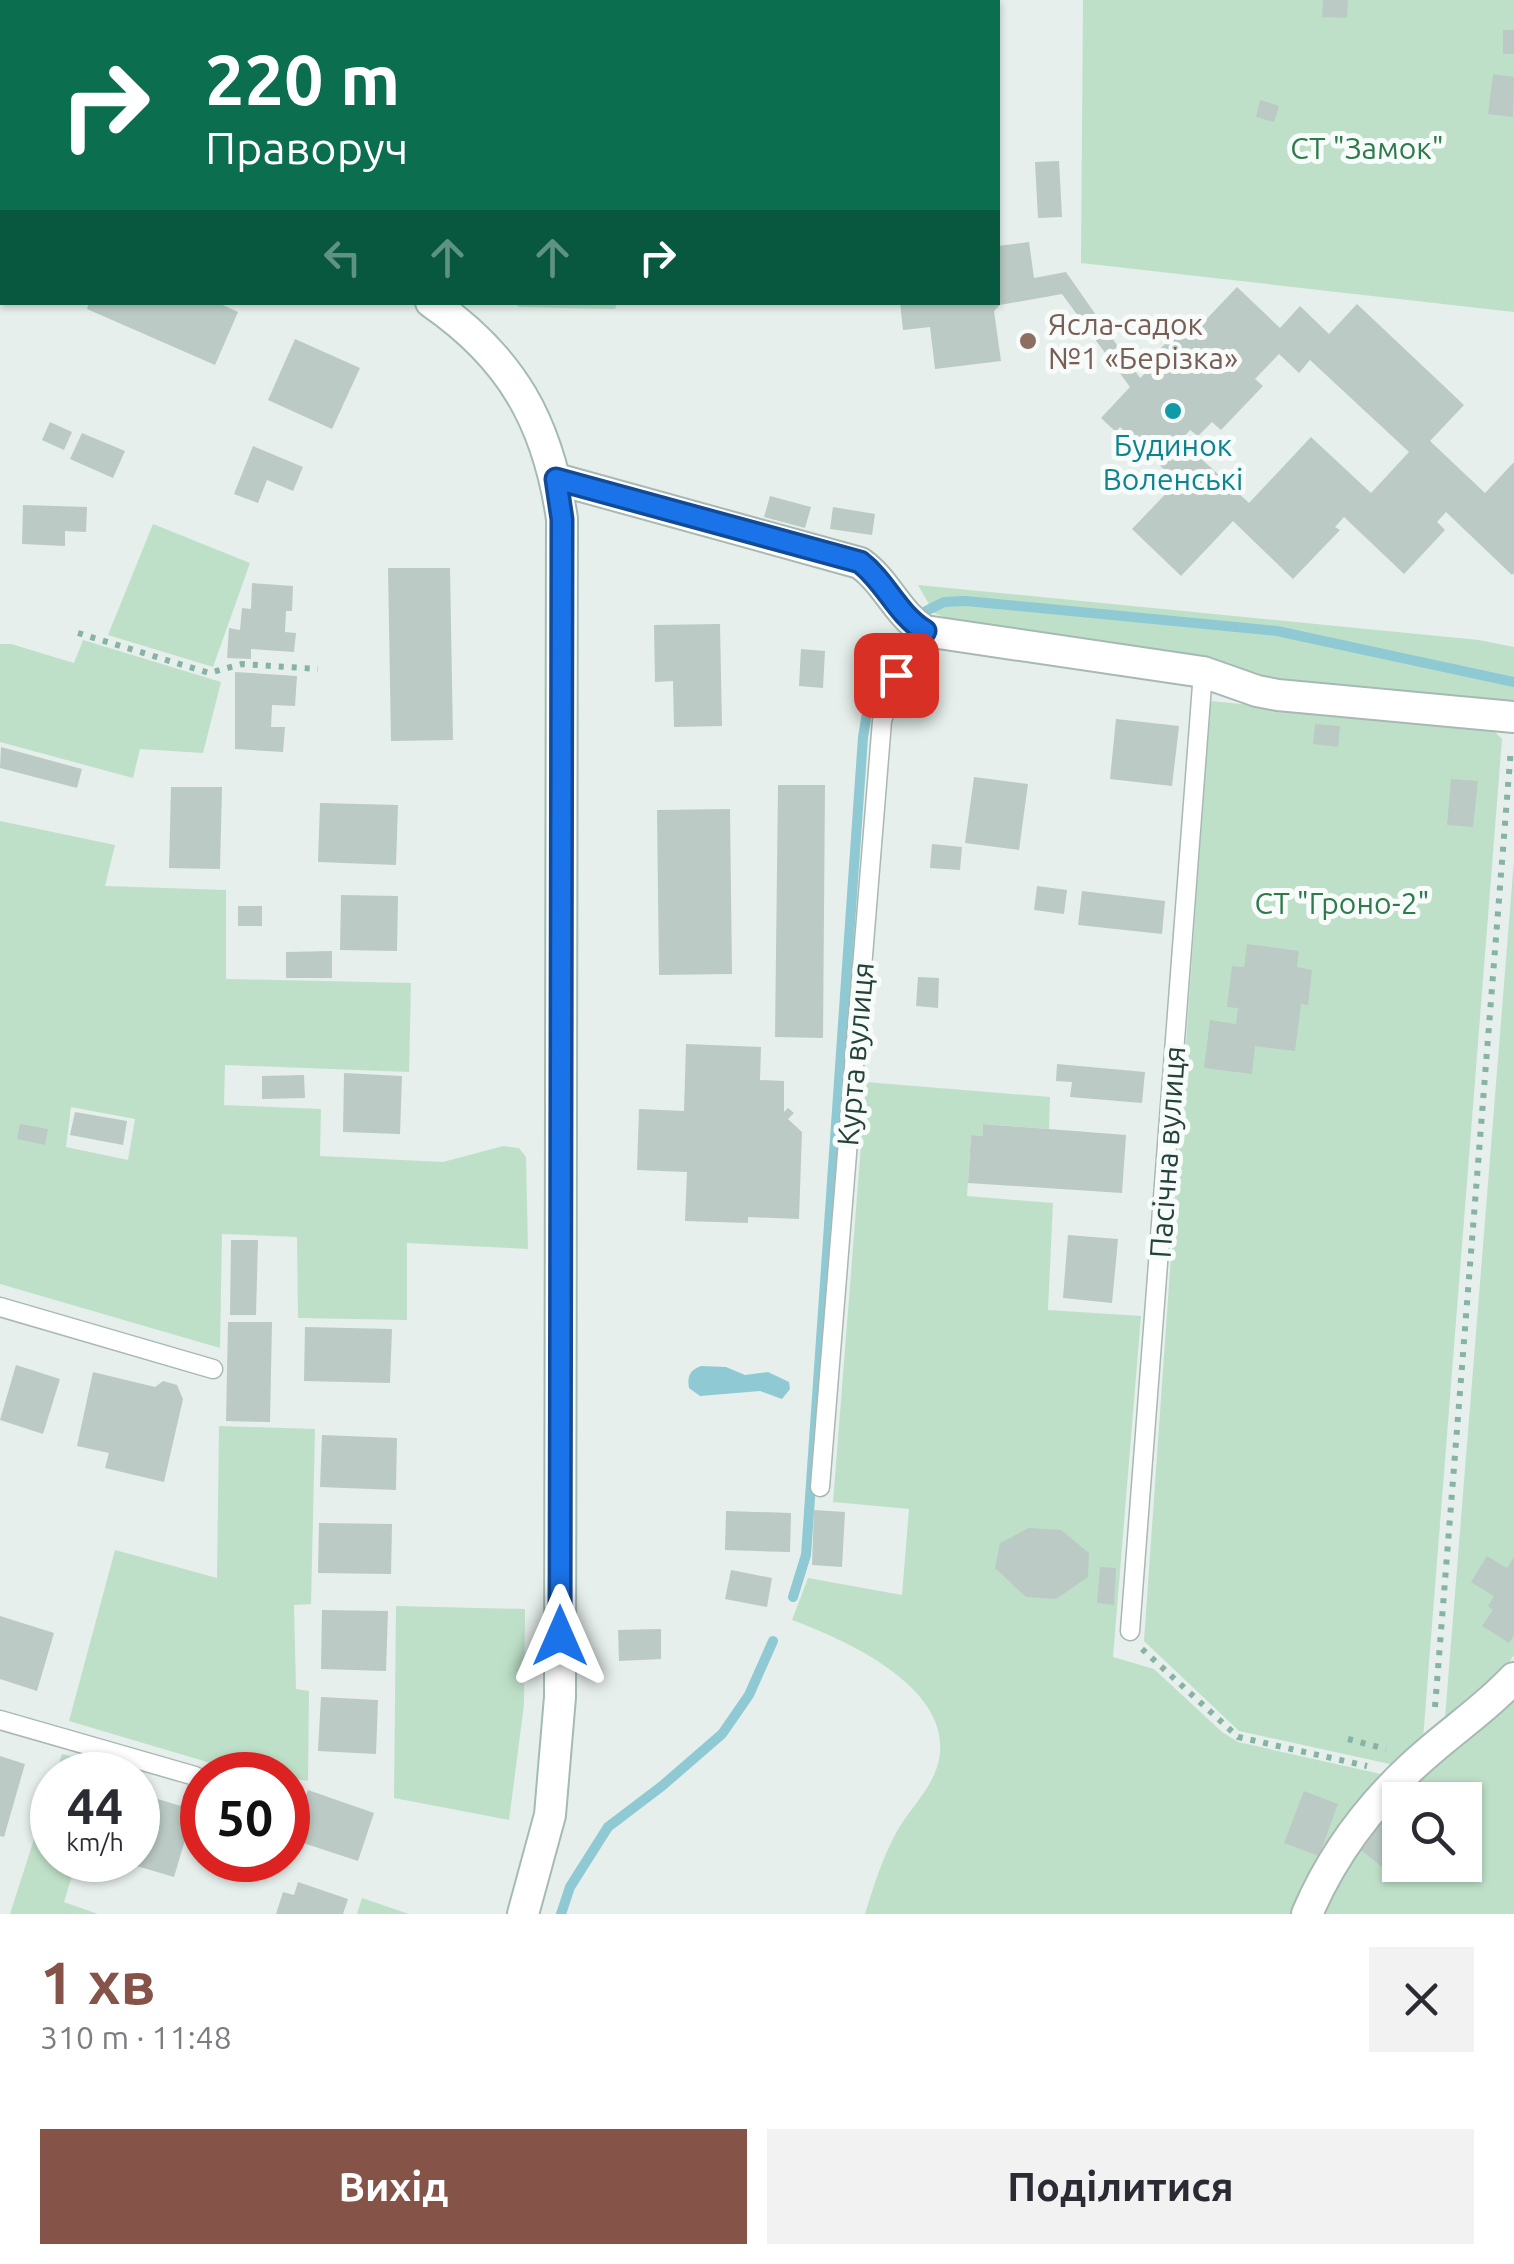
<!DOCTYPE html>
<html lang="uk">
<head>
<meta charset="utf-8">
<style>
	:root { --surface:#fff; --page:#f2f2f3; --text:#2b2b33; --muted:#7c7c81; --accent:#855347 }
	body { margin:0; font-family:Ubuntu,sans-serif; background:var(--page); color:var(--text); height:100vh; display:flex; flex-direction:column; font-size:38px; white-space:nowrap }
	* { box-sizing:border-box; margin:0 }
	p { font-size:32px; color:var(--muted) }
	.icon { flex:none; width:55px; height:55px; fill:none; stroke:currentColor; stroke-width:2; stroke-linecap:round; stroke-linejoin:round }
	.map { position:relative; height:1914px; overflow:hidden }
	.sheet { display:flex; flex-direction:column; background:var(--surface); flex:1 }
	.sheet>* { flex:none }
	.hud { position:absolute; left:0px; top:0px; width:1000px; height:305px; box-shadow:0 2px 8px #0004; background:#0b6e4f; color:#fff; overflow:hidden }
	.controls { position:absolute; left:1382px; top:1782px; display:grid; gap:20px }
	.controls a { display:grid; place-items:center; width:100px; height:100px; border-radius:0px; background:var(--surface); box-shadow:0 2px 8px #0004; font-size:50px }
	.speed { position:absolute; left:30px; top:1752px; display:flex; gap:20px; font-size:50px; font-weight:700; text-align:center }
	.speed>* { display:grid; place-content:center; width:130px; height:130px; border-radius:50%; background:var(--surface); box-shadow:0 2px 8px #0004; line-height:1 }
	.speed small { font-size:25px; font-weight:400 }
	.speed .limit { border:15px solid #d22; background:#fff; color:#111 }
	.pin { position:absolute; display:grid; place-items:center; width:85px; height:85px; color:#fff; margin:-42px; border-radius:20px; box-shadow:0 5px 15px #0006 }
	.me { position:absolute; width:110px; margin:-55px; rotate:0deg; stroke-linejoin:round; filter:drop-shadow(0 0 8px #0008) }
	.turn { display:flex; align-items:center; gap:35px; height:210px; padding:0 40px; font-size:45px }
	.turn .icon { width:130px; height:130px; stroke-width:2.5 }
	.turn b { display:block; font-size:70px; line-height:85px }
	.lanes { display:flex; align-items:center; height:95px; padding:0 40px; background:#0003; justify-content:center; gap:50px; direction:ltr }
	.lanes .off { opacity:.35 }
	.round { display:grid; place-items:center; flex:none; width:105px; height:105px; border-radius:0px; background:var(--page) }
	.summary { display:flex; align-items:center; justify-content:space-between; height:170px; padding:0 40px }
	h1 { font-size:60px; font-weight:700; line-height:75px; color:var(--accent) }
	.action { display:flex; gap:20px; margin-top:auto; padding:20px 40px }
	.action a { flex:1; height:115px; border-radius:0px; background:var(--accent); color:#fff; font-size:40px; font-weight:700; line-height:115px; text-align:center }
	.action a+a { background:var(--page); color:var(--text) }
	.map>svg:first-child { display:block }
	.green { fill:#bfe0c8; fill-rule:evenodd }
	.water { fill:#8ec9d4 }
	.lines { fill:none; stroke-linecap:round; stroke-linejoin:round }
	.stream { stroke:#8ec9d4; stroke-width:10 }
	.building { fill:#bbcac4; fill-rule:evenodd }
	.service-casing { stroke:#a8b8b2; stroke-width:21 }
	.minor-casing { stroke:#a8b8b2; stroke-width:34 }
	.secondary-casing { stroke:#a4bbb3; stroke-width:34 }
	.path { stroke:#86b3a5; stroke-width:6; stroke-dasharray:5 8; stroke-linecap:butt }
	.service { stroke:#fff; stroke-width:18 }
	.minor { stroke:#fff; stroke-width:30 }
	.secondary { stroke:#fff; stroke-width:30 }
	.route-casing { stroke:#114b97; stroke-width:25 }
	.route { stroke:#1a73e8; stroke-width:18 }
	.education-dot { fill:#8d6e63; stroke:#f7fbf9; stroke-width:4 }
	.culture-dot { fill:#0f9aa8; stroke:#f7fbf9; stroke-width:4 }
	.labels { text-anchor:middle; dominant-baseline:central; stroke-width:10; stroke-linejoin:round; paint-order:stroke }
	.park-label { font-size:30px; fill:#2d7a4b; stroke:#f7fbf9 }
	.education-label { font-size:30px; fill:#785e54; stroke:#f7fbf9; text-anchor:start }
	.culture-label { font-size:30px; fill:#0d838f; stroke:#f7fbf9 }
	.street-label { font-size:30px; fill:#24423a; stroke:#f7fbf9 }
</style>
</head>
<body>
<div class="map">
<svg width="1514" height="1914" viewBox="0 0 1514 1914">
	<rect width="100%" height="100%" fill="#e6efeb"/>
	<g class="green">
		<path d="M1083,0H1514V312L1081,263Z"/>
		<path d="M514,303H617L615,309L519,307Z"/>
		<path d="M153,524L250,563L213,667L108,635Z"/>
		<path d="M918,585L1479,640L1514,647V706L1267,679L1204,656L955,621L934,613Z"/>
		<path d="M83,640L221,682L203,753L140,749L133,778L0,742V644H11L74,663Z"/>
		<path d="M1210,701L1491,728L1502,739L1423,1739L1399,1766L1239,1731L1144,1641Z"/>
		<path d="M0,821L115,845L105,886L226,890V979L411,983L409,1072L225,1065L224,1105L321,1109L320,1156L443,1162L503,1146L519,1148L526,1157L528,1249L407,1243V1320L298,1318L297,1237L222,1234L220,1348L0,1284ZM71,1107L135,1119L128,1160L66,1147Z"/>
		<path d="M1514,860V1655L1500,1676L1457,1722L1445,1718Z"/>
		<path d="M866,1082L1050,1097L1049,1129L984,1124L983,1136L971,1135L967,1196L1053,1203L1048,1310L1141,1316L1113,1657L1154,1669L1222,1732L1238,1742L1390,1776L1300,1914H865C873,1888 882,1859 895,1835C907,1812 927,1794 936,1770C964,1693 849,1641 792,1620L808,1578L902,1595L909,1509L833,1502Z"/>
		<path d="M219,1426L315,1429L311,1604L294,1605L296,1689L309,1691L308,1781L207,1762L69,1721L115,1550L217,1578Z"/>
		<path d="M396,1606L525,1609L524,1705L509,1820L394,1798Z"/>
		<path d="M1514,1694V1914H1323L1346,1865L1419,1774ZM1400,1800H1465V1865H1400Z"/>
		<path d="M62,1754L108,1767L105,1775H55Z"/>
		<path d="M52,1783V1860H77L64,1902L98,1914H10Z"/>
		<path d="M362,1898L409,1914H357Z"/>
	</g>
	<path class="water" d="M701,1366L726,1367L745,1375L768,1372L789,1382L790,1389L782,1399L760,1391L700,1396L689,1388C687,1376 690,1370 701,1366Z"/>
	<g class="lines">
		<g class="stream">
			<path d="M926,611L944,602L966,601L1277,631L1514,682"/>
			<path d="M793,1597L806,1555L863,737L874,671L893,640"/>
			<path d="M561,1914L570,1887L608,1827L662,1786L722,1734L749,1695L773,1641"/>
		</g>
	</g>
	<g class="building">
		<path d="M1323,0H1348L1347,18L1322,17Z"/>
		<rect x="1503" y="30" width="11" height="24"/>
		<path d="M1493,74L1514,77L1513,117L1488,114Z"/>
		<path d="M1260,100L1279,106L1274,122L1256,117Z"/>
		<path d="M1059,161L1062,217L1038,218L1035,162Z"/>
		<path d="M1029,242L1034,278L1066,272L1140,378L1161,359L1154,355L1190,319L1199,327L1237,287L1280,328L1300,306L1329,334L1357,304L1464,405L1430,441L1485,493L1514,462V573L1512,575L1446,512L1437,522L1445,530L1404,574L1344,517L1335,527L1340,530L1293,579L1233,521L1181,576L1132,529L1177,482L1120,427L1116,432L1101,418L1130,387L1062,294L1000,305L994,311L1001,361L935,369L930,327L903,330L900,302H998V246ZM1279,354L1299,373L1310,360L1409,452L1371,493L1311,437L1249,503L1181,440L1190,430L1198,436L1212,422L1221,430L1263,386L1255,379Z"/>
		<path d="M89,302H216L238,312L215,365L87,309Z"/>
		<path d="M295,339L360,368L332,429L268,400Z"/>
		<path d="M50,422L72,432L64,450L42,440Z"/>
		<path d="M82,433L125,451L113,478L70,459Z"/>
		<path d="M253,446L303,467L293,491L267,480L258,503L234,494Z"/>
		<path d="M770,496L811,507L805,528L764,517Z"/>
		<path d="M23,505L87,507L86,532L65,531V546L22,544Z"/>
		<path d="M833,507L875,514L872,535L830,529Z"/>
		<path d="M388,568H450L453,740L391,741Z"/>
		<path d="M252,583L293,586L292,611H286L285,632L296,633L294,652L251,649V659L227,658L229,628L240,630L242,608L251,609Z"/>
		<path d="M720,624L722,726L674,727L673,681L655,682L654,625Z"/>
		<path d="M801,649L825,651L823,688L799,686Z"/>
		<path d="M235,672L297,676L295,706L272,705L271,727H285L283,752L235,749Z"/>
		<path d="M1116,719L1179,726L1172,786L1110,779Z"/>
		<path d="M1315,724L1340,726L1338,747L1313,744Z"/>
		<path d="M1,747L82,769L77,788L0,768Z"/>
		<path d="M974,777L1028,784L1019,850L965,843Z"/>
		<path d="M1451,779L1478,781L1473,827L1447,825Z"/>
		<path d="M778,785H825L823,1038L775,1037Z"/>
		<path d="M171,787H222L220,869L169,868Z"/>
		<path d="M320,803L398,805L396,865L318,862Z"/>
		<path d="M730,809L732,974L659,975L657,810Z"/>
		<path d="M932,844L962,847L960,870L930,868Z"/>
		<path d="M1037,886L1067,890L1064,914L1034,910Z"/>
		<path d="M1082,891L1165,901L1162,934L1078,925Z"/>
		<path d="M341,895L398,896L397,951L340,950Z"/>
		<rect x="238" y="906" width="24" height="20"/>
		<path d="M1247,944L1299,951L1297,967L1312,970L1308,1005L1301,1004L1295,1051L1255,1046L1252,1074L1204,1068L1210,1020L1236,1024L1238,1008L1227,1007L1232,966L1244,967Z"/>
		<path d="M332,951V978H286V952Z"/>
		<path d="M918,977L939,978L938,1008L916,1006Z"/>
		<path d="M686,1044L761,1047L760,1080L784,1081V1112L788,1108L794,1113L788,1119L802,1132L799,1219L748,1217V1223L685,1221L687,1172L637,1170L639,1109L684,1111Z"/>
		<path d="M1057,1064L1145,1072L1142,1103L1070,1097L1072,1082L1056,1081Z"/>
		<path d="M344,1073L402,1076L400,1134L343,1132Z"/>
		<path d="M304,1075L305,1098L262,1099V1076Z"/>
		<path d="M75,1112L127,1121L123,1145L70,1135Z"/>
		<path d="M20,1124L48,1129L45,1145L17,1139Z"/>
		<path d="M983,1124L1126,1135L1122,1193L968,1183L971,1135L983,1136Z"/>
		<path d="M1068,1235L1118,1239L1112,1303L1063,1298Z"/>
		<path d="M231,1240H258L256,1315H230Z"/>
		<path d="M228,1322H272L270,1422L226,1421Z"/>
		<path d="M305,1327L392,1329L390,1383L304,1381Z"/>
		<path d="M16,1365L60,1379L43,1434L0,1420Z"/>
		<path d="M93,1372L155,1387L163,1381L177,1385L183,1399L164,1482L105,1468L109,1453L77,1446Z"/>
		<path d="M322,1435L397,1438L396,1490L320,1487Z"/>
		<path d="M814,1510L845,1512L842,1567L812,1565Z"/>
		<path d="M726,1511L791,1513L790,1552L725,1550Z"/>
		<path d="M319,1523L392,1524L391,1574L318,1573Z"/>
		<path d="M1029,1528L1061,1530L1089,1553L1088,1577L1056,1599L1026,1597L995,1568L1000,1543Z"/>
		<path d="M1487,1556L1507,1568L1514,1557V1635L1509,1643L1482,1626L1493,1610L1488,1606L1494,1596L1471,1582Z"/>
		<path d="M1100,1567L1116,1568L1114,1605L1097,1603Z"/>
		<path d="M731,1570L772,1578L767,1607L725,1599Z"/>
		<path d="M322,1610L388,1611L386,1671L321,1669Z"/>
		<path d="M0,1616L54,1633L37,1691L0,1679Z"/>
		<path d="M661,1629V1659L619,1661L618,1630Z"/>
		<path d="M321,1697L378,1700L376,1754L318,1751Z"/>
		<path d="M0,1756L25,1764L4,1837L0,1836Z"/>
		<path d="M308,1790L374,1813L358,1861L291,1839Z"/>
		<path d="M1304,1791L1338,1804L1319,1856L1284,1843Z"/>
		<path d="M138,1793L194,1810L174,1877L120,1861L138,1860Z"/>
		<path d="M1379,1819L1400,1837V1865L1392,1875L1356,1846Z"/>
		<path d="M298,1882L348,1899L343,1914H276L283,1892L294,1895Z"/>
	</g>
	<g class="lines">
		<defs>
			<g id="service">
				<path d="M0,1307L213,1369"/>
				<path d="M820,1487L882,721L896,675L925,631"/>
				<path d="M1130,1631L1203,672"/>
				<path d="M0,1720L195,1776"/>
			</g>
			<g id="minor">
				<path d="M465,2L466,0"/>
				<path d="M556,479L860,563C887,582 897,614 925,631L1203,672L1257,691L1278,695L1514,717"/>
				<path d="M1307,1914C1335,1848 1377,1795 1432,1749C1460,1725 1489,1705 1514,1678"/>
			</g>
			<g id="secondary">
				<path d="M0,60L2,64"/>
				<path d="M431,302C512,358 548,423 562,519L560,1697L550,1815L523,1914"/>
			</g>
		</defs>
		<use href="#service" class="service-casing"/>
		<use href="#minor" class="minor-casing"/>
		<use href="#secondary" class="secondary-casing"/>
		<g class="path">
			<path d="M78,633L209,673L242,664L318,669"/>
			<path d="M1142,1649L1238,1737L1367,1766"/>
			<path d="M1435,1707L1511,748"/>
			<path d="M1348,1739L1386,1749"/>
		</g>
		<use href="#service" class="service"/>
		<use href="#minor" class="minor"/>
		<use href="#secondary" class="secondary"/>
	</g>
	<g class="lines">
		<defs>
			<path id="route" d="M560,1636L562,519L556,479L860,562C886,582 897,614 925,631L896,675"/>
		</defs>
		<use href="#route" class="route-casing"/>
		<use href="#route" class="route"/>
	</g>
	<circle class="education-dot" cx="1028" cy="341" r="10"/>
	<circle class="culture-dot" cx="1173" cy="411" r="10"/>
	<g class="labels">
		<g class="park-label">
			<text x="1367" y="148">СТ "Замок"</text>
			<text x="1342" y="903">СТ "Гроно-2"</text>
		</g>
		<g class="education-label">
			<text x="1048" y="324">Ясла-садок<tspan x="1048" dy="34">№1 «Берізка»</tspan></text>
		</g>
		<g class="culture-label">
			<text x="1173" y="445">Будинок<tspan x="1173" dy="34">Воленські</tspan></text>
		</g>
		<g class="street-label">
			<text transform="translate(855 1054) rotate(-85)">Курта вулиця</text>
			<text transform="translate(1167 1152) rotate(-86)">Пасічна вулиця</text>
		</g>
	</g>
</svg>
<div class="controls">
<a><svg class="icon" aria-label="search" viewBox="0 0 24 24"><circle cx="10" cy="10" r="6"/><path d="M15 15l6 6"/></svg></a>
</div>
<div class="speed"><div>44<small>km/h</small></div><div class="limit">50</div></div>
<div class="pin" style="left:896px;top:675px;background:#d93025"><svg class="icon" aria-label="arrive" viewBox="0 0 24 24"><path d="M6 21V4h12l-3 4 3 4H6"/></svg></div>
<svg class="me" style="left:560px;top:1636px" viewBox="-20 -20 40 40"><path d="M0-17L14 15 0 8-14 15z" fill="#1a73e8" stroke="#fff" stroke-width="4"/></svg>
<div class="hud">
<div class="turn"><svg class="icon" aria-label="right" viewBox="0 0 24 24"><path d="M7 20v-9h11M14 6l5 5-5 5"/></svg><div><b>220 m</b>Праворуч</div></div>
<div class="lanes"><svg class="icon off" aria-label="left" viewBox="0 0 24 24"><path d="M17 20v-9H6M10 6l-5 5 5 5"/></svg><svg class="icon off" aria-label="ahead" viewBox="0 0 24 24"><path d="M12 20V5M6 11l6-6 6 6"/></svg><svg class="icon off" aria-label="ahead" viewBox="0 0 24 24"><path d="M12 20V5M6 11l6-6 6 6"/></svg><svg class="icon" aria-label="right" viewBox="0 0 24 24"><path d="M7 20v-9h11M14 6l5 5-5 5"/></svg></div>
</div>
</div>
<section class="sheet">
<div class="summary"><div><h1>1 хв</h1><p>310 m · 11:48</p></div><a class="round"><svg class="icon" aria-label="close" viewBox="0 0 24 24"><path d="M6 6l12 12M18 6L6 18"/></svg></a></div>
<div class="action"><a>Вихід</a><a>Поділитися</a></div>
</section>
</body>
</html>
